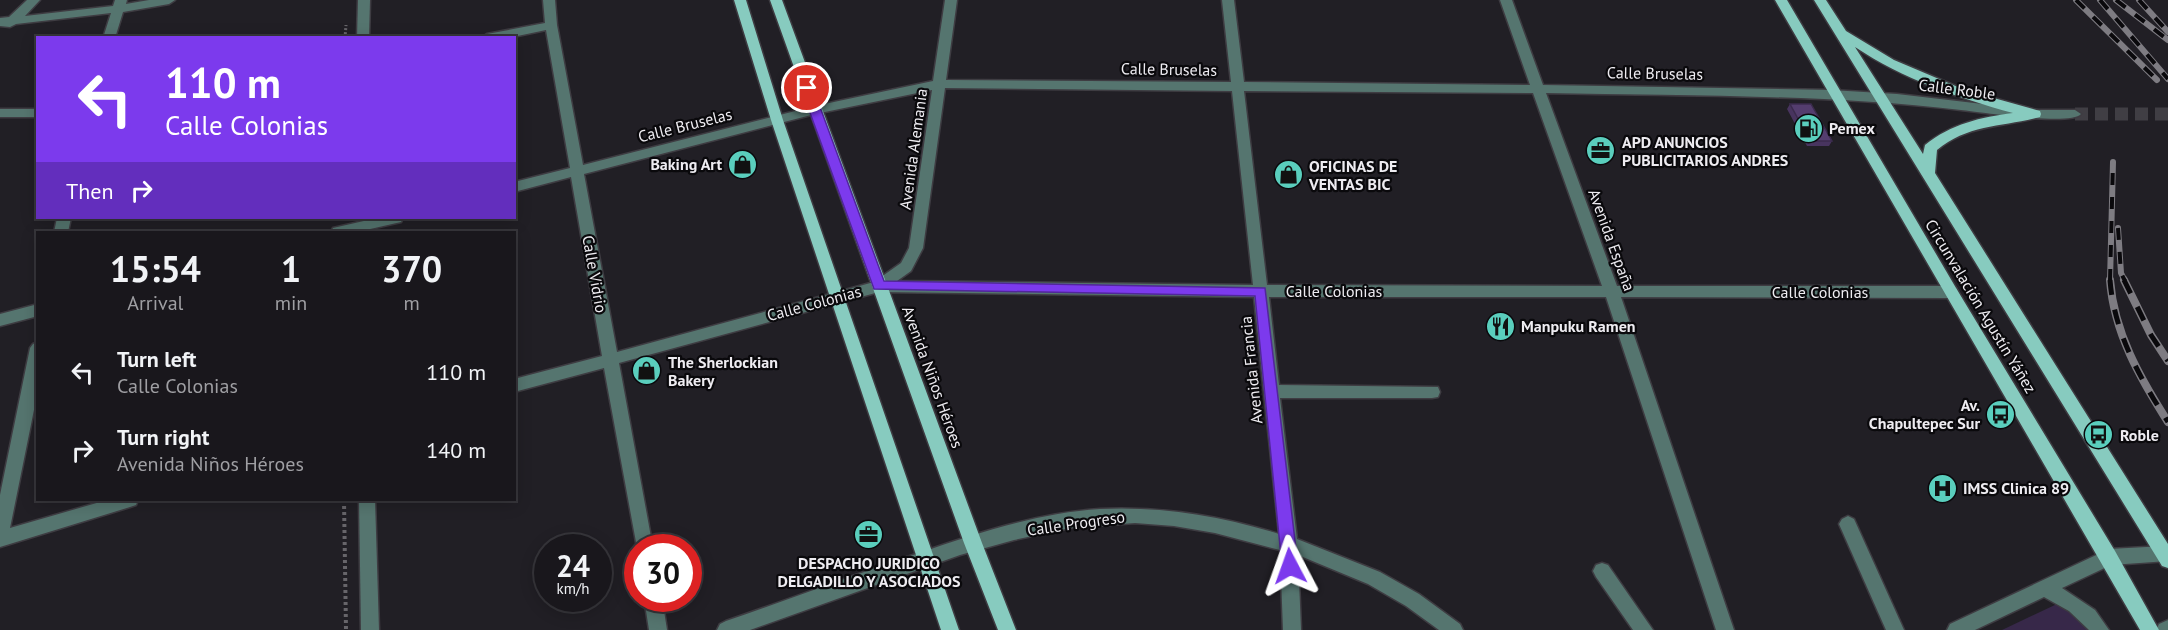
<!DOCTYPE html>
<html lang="en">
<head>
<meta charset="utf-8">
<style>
	:root { --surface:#19171c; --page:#222025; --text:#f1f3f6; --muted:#9f9fa3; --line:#37363b }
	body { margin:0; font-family:"PT Sans",sans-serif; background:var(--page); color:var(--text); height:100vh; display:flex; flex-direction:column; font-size:22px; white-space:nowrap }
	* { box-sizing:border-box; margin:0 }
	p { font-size:20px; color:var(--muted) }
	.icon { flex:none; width:33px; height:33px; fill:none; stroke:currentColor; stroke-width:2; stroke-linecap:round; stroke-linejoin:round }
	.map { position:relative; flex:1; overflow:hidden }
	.sheet { position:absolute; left:36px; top:231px; width:480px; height:270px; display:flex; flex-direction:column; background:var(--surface); border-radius:0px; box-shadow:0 3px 15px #0003,0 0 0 2px var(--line) }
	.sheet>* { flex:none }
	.banner { position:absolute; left:36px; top:36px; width:480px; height:183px; border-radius:0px; box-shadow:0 3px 15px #0003,0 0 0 2px var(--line); background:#7c3aed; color:#fff; overflow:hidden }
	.speed { position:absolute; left:534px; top:534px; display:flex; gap:12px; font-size:30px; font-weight:700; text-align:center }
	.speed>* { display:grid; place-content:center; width:78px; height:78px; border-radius:50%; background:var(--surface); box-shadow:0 3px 15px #0003,0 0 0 2px var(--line); line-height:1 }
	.speed small { font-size:15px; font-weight:400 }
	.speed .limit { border:9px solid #d22; background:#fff; color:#111 }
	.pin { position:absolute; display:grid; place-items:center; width:51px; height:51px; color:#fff; margin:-26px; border:3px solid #fff; border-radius:50%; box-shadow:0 2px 6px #0007 }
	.me { position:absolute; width:66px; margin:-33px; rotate:356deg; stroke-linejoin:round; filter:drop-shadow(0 0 4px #0008) }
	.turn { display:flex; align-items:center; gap:21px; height:126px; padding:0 30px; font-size:27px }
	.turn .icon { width:78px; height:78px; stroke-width:2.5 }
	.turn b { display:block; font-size:42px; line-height:51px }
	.then { display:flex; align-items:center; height:57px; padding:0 30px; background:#0003; gap:12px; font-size:22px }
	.eta { display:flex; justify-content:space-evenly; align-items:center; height:102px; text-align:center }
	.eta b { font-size:36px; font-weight:700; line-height:42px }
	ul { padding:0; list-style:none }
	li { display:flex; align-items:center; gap:18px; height:78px; padding:0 30px }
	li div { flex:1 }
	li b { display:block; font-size:22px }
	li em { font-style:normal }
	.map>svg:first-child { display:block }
	.green { fill:#372849 }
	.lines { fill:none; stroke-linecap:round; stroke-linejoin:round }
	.minor-tunnel { stroke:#403e44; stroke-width:13; stroke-dasharray:13 7; stroke-linecap:butt }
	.minor-casing { stroke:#3e3c42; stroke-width:3 }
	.major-casing { stroke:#3e3c42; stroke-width:3 }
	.path-far1 { stroke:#67656a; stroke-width:3; stroke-dasharray:2 2; stroke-linecap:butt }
	.path { stroke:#67656a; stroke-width:4; stroke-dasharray:3 3; stroke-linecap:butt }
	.minor { fill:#55756f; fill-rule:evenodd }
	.major { fill:#87cbbf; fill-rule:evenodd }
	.rail-far1-casing { stroke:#7e7c82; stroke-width:6 }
	.rail-casing { stroke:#7e7c82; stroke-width:8 }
	.rail-far1 { stroke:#0a090c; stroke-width:4; stroke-dasharray:12; stroke-linecap:butt }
	.rail { stroke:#0a090c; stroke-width:5; stroke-dasharray:15; stroke-linecap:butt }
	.wall { fill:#48345f }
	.building { fill:#543d6e; stroke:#3b2b4d; stroke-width:1.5 }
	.route { fill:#7c3aed; stroke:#51269a; stroke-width:1.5 }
	.labels { text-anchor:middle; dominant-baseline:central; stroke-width:4.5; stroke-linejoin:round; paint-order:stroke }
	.street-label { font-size:16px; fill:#eeecf1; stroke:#0a090c }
	.poi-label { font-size:16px; font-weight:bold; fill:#eeecf1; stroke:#0a090c; text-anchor:start }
</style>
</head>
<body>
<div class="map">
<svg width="2168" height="630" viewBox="0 0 2168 630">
	<rect width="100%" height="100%" fill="#211f25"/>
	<path class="green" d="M2057,604H2064L2095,630H2002Z"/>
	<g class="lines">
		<path class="minor-tunnel" d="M2075,114H2168"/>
		<defs>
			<g id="minor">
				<path d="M27,0H40L25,16L113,6L115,0H127L126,4L149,0H175L169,4L123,12L115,38H103L111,13L16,24L10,27L0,26V18L9,17Z"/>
				<path d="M358,0H370L369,38H357Z"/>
				<path d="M543,0H555L557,25L583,165L815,106L933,81L945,0H957L946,80L1231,82L1222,0H1234L1244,82L1530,85L1500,0H1512L1543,85L1831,90L1897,94L2035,110H2075L2081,114C2071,126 1980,112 1961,110C1823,94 1684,96 1546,93L1617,286H1951L1956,288L1958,292L1956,296L1951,298L1621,297L1734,630H1716L1606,297H1269L1279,385L1438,387L1440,392L1438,397L1432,398H1280L1297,539L1380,572L1419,594L1460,624L1463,630H1439L1406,606L1368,584L1298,555L1301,630H1283L1280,550L1215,533L1174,526L1135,523L1070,528L1014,540L960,555L750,630H717L720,624L726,621C790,599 854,575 919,553C977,533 1038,513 1100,509C1161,506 1221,516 1279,534L1254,297L879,292L619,363L653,548H638V553L604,368L514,392V379L602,356L571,177L514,192V182L570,168L546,30L508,38H481L487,34L545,23ZM945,88L1232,91L1253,285L897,281L911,271L923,248ZM932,90L909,248L901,263L874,282L617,352L584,174L815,114ZM1244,91L1533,93L1602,286L1267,285Z"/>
				<rect x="0" y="109" width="38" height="8"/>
				<path d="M57,218H71L68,232H54Z"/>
				<path d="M377,218H403L401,222L357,232H331L333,228Z"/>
				<path d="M38,304V316L0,326V314Z"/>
				<path d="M38,342V390L10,528L107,500H138L136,505L130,507L0,547V495L30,348L33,344Z"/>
				<path d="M359,500H375L379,630H361Z"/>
				<path d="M1848,516L1854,519L1904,630H1886L1839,524L1842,519Z"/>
				<path d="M2165,546L2168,547V561L2111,565L2062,588L2095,610L2109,630H2089L2069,611L2044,597L1975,630H1947L1950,624L2109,549Z"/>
				<path d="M1602,563L1608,565L1653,630H1633L1596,577L1593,571L1596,565Z"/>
				<path d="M644,598H662L667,630H649Z"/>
				<path d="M2168,620V630H2156L2159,624Z"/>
			</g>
			<g id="major">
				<path d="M734,0H746L783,120L959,630H941L771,120Z"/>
				<path d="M770,0H782L982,543L1016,630H998L964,543Z"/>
				<path d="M1775,0H1787L1956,288L2115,551L2159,630H2140Z"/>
				<path d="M1814,0H1826L1846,31L1894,60L1965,90L2040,111L2041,114L2040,117C2004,127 1968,124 1937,150L1935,173L2168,544V568L2162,566ZM1855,47C1903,79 1958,98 2013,113C1981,117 1951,124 1925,145L1923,154Z"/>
			</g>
		</defs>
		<use href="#minor" class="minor-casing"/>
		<use href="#major" class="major-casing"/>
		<path class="path-far1" d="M345,38L346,25"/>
		<path class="path" d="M344,500L346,630"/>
		<use href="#minor" class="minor"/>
		<use href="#major" class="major"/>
		<defs>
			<g id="rail-far1">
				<path d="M2076,0L2157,80"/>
				<path d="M2100,0L2168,79"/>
				<path d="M2116,0L2168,40"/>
				<path d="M2139,0L2168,32"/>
				<path d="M2118,228L2121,273L2125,281"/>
				<path d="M2110,281L2113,162"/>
			</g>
			<g id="rail">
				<path d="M2110,280C2114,333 2140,378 2168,422"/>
				<path d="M2124,280L2151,335L2168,361"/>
			</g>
		</defs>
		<use href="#rail-far1" class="rail-far1-casing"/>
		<use href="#rail" class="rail-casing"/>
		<use href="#rail-far1" class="rail-far1"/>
		<use href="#rail" class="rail"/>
	</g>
	<path class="wall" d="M1790,104L1832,141L1829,146H1807L1787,109Z"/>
	<path class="building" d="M1790,104H1811L1832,141H1810Z"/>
	<path class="route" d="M807,84L813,88L884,281L1265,288L1298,566L1296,571L1290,573L1284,571L1282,566L1255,296L874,289L801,88Z"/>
	<defs>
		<symbol id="fuel-disc" viewBox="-11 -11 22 22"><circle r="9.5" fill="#5acebd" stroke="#0a090c"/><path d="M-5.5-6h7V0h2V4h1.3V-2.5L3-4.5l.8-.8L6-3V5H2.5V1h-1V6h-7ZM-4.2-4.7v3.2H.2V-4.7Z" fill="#111"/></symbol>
		<symbol id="office-disc" viewBox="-11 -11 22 22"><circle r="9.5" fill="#5acebd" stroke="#0a090c"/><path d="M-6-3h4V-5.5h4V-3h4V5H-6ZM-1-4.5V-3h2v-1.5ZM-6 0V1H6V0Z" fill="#111"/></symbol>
		<symbol id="shop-disc" viewBox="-11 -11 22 22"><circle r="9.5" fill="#5acebd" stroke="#0a090c"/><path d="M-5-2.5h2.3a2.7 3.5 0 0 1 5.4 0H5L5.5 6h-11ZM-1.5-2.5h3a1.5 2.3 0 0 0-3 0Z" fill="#111"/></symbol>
		<symbol id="restaurant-disc" viewBox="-11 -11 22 22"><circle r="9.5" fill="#5acebd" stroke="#0a090c"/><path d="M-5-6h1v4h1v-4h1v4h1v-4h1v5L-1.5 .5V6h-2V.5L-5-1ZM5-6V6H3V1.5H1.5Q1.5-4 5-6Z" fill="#111"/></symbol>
		<symbol id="bus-disc" viewBox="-11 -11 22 22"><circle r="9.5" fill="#5acebd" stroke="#0a090c"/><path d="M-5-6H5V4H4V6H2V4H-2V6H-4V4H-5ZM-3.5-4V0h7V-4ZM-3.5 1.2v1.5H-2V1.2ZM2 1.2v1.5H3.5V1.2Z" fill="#111"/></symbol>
		<symbol id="hospital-disc" viewBox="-11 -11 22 22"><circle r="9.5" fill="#5acebd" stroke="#0a090c"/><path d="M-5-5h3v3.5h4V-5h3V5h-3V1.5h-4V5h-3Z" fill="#111"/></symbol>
	</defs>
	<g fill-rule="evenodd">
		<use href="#fuel-disc" x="1792" y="112" width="33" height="33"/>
		<use href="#office-disc" x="1584" y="134" width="33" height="33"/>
		<use href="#shop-disc" x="726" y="148" width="33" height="33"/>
		<use href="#shop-disc" x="1272" y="158" width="33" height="33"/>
		<use href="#restaurant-disc" x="1484" y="310" width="33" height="33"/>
		<use href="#shop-disc" x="630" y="354" width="33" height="33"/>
		<use href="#bus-disc" x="1984" y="398" width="33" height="33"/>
		<use href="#bus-disc" x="2082" y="418" width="33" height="33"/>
		<use href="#hospital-disc" x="1926" y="472" width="33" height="33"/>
		<use href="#office-disc" x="852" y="518" width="33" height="33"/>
	</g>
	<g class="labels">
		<g class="street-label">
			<text transform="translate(1169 69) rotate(1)">Calle Bruselas</text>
			<text transform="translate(1655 73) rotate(1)">Calle Bruselas</text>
			<text transform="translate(1957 89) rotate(7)">Calle Roble</text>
			<text transform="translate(685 125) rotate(-14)">Calle Bruselas</text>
			<text transform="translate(913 149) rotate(-82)">Avenida Alemania</text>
			<text transform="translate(1612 240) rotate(70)">Avenida España</text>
			<text transform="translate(595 274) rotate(80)">Calle Vidrio</text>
			<text x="1334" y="291">Calle Colonias</text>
			<text x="1820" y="292">Calle Colonias</text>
			<text transform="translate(814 303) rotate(-15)">Calle Colonias</text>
			<text transform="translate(1981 306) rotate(59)">Circunvalación Agustín Yáñez</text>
			<text transform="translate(1251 370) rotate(-96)">Avenida Francia</text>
			<text transform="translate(933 377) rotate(70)">Avenida Niños Héroes</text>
			<text transform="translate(1076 523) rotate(-8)">Calle Progreso</text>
		</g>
		<g class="poi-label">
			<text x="1829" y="128">Pemex</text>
			<text x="1622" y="142">APD ANUNCIOS<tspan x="1622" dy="18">PUBLICITARIOS ANDRES</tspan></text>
			<text x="722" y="164" text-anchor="end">Baking Art</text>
			<text x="1309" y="166">OFICINAS DE<tspan x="1309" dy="18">VENTAS BIC</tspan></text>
			<text x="1521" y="326">Manpuku Ramen</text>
			<text x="668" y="362">The Sherlockian<tspan x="668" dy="18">Bakery</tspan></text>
			<text x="1980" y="405" text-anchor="end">Av.<tspan x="1980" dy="18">Chapultepec Sur</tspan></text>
			<text x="2120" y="435">Roble</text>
			<text x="1963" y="488">IMSS Clinica 89</text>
			<text x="869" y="563" text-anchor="middle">DESPACHO JURIDICO<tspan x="869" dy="18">DELGADILLO Y ASOCIADOS</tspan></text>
		</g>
	</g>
</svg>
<div class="speed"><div>24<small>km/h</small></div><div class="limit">30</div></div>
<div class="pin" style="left:807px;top:88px;background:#d93025"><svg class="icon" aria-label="arrive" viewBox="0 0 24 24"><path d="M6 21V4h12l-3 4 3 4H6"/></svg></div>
<svg class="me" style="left:1290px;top:566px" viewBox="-20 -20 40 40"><path d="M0-17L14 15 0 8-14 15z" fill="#7c3aed" stroke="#fff" stroke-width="4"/></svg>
<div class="banner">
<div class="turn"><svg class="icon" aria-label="left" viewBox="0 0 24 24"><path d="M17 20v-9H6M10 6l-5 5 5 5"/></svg><div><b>110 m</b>Calle Colonias</div></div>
<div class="then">Then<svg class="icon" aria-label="right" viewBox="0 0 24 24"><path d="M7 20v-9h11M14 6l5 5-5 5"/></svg></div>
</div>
<section class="sheet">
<div class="eta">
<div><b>15:54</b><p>Arrival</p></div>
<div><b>1</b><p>min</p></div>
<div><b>370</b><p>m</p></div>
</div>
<ul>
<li><svg class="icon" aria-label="left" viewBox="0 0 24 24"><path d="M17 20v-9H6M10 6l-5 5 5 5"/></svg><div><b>Turn left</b><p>Calle Colonias</p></div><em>110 m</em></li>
<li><svg class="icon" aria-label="right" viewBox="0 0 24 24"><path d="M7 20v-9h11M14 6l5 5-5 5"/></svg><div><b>Turn right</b><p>Avenida Niños Héroes</p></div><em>140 m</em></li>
</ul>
</section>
</div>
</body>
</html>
